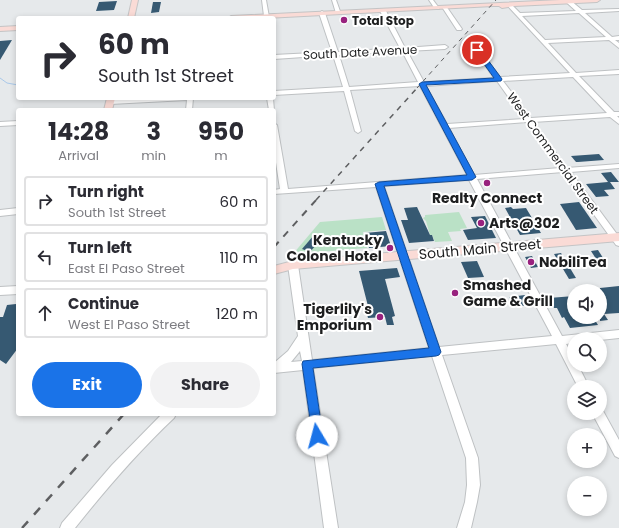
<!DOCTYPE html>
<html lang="en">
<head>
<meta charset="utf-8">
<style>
	:root { --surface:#fff; --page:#f2f2f3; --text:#2b2b33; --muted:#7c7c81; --line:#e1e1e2; --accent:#1a73e8 }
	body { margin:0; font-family:Poppins,sans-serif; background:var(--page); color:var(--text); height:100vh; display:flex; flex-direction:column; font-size:15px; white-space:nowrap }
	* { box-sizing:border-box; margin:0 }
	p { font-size:13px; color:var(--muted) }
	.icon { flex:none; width:22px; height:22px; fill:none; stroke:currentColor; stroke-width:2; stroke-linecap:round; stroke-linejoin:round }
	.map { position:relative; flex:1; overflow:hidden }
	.panel { position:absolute; left:16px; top:108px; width:260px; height:308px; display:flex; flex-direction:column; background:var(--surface); border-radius:4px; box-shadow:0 2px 6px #0003 }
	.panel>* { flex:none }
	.guide { position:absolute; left:16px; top:16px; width:260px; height:84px; border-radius:4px; box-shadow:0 2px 6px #0003; background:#fff; color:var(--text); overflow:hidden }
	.buttons { position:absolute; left:567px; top:284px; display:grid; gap:8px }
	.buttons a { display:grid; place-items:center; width:40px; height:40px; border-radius:50%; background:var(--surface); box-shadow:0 2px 6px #0003; font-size:20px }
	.pin { position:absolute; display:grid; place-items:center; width:34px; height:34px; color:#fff; margin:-17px; border:2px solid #fff; border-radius:50%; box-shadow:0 1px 4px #0007 }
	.me { position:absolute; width:44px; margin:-22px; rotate:352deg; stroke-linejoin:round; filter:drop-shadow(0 0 3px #0008) }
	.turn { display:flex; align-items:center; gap:14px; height:84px; padding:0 16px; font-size:18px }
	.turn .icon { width:52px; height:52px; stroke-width:2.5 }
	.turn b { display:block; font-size:28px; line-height:34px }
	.eta { display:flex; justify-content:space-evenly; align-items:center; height:68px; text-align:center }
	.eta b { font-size:24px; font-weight:700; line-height:28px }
	.action { display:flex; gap:8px; margin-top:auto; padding:8px 16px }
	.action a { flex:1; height:46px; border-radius:24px; background:var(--accent); color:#fff; font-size:16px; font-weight:700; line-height:46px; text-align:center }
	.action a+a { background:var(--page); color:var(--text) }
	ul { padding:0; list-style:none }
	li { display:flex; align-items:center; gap:12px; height:50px; margin:0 8px 6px; padding:0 8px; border:2px solid var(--line); border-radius:4px }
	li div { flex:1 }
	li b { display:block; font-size:15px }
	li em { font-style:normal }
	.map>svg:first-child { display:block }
	.green { fill:#bae1c6 }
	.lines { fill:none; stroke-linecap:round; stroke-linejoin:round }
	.stream { stroke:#a9c8e9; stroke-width:1 }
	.building { fill:#365972 }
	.minor-casing { stroke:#bec1c3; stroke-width:2 }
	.major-casing { stroke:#c4c4c5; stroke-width:2 }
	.minor { fill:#fff; fill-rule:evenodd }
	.major { fill:#fadbd6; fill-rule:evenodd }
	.rail-far3 { stroke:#5e5f61; stroke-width:1; stroke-dasharray:4.5 4.5; stroke-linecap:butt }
	.rail-far2 { stroke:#5e5f61; stroke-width:1.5; stroke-dasharray:5.5 5.5; stroke-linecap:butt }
	.rail-far1 { stroke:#5e5f61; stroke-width:2; stroke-dasharray:7 7; stroke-linecap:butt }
	.rail { stroke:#5e5f61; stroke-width:2.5; stroke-dasharray:9 9; stroke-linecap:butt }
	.route { fill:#1a73e8; stroke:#114b97 }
	.poi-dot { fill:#98227e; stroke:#fff; stroke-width:1.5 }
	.labels { text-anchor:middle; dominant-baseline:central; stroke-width:4; stroke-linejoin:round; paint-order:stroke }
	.far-poi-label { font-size:12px; font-weight:bold; fill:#1d1e1f; stroke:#fff; text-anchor:start }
	.far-street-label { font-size:12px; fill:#1d1e1f; stroke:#fff }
	.poi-label { font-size:14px; font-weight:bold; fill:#1d1e1f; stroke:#fff; text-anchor:start }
	.street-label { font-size:14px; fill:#1d1e1f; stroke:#fff }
</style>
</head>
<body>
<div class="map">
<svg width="619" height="528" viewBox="0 0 619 528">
	<rect width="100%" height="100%" fill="#e6e9eb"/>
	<g class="green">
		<path d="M459,212L467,228L460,229L461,231L448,232L452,241L435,242L432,235H430L426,221L423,218L425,217V215Z"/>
		<path d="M382,217L386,230L363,232L367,248L293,254L320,222Z"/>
	</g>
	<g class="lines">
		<path class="stream" d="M0,78L7,83L18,85"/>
	</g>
	<g class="building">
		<path d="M117,1L114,10L96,11L99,2Z"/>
		<path d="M153,2H161L159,12L151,13Z"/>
		<path d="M12,40L0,60V41Z"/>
		<path d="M599,154L604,160L578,162H576L571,156Z"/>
		<path d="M611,172L619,182H610L615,189L604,190L609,196L596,197L586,184L608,182L601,173Z"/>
		<path d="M579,202L597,228L576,230L560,204Z"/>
		<path d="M417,207L430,235H432L434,241L409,243L401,220H408L404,208Z"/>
		<path d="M511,207L513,209L526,208L541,233L520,235L505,208Z"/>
		<path d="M485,216L496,238L468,240L463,230L477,228L471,217Z"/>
		<path d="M386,231L391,246L369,248L365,233Z"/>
		<path d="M314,235L322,238L310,252L302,249Z"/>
		<path d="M598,250L605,261L598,262L591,251Z"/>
		<path d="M561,253L576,278L569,279L554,254Z"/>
		<path d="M532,256L538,267L531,268L525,257Z"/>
		<path d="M477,261L484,277L468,278L461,262Z"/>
		<path d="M397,268L400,277L385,279L395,316L392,317L394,325H387L385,317L368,318L366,310H369L359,271Z"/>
		<path d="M619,286V313L604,314L608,320L600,321V288Z"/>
		<path d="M525,295L530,305L514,307L509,297Z"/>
		<path d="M574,296V317H593L598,325L570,328L564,317L562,318L557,308H554L549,298Z"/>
		<path d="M16,304L18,308V348L6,364L0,360V317H3L7,305Z"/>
	</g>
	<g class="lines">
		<defs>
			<g id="minor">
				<path d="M262,0H266L269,17L264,16Z"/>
				<path d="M332,0H336L341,14L336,13Z"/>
				<path d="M429,0H433L439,8V9H435Z"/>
				<path d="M566,0H570L582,10L619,9V11L585,13L612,37L619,36V40H615L619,43V48L609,40L548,43L576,73L619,70V74L579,76L614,112H619V116H617L619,118V124L610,117L533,122L567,168L619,164V168L571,172L619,237V246L616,245L563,172L477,179L562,336L619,330V338L600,340V339H574V343L566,344L574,358V365H578L589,387H578L556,344L442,355L478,458L480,485L477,502L471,528H457L465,502L467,485L466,458L432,356L313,368L338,528H324L303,370L274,373V363L288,351L298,336L288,265L290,263L293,262L298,265L312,360L429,348L376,187L274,194V190L280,189L274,149V123L277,125L288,189L467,175L420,86L350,90L361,131L358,133L355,131L344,91L274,95V91L343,87L333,55L274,59V55L332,52L319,13L322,11L325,13L338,52L400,48L380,11L383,9L386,11L405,48L445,45L448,47L445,49L407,51L424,82L494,78L474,50L477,48L479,49L500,77L570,73L506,4L510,3L520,13L576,11L566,2ZM579,13L606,37L545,40L522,16ZM402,51L418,82L349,87L339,55ZM573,77L607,113L531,118L503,81ZM497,81L524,119L447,124L426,86ZM527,122L560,168L474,175L449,128ZM469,180L552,336L439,347L384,186ZM300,351L302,361L291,362Z"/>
				<path d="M442,6H446L462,29L461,30H457L442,7Z"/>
				<path d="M151,98H193L192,110H186L187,100L110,104L107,102L110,100Z"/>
				<path d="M267,98H273L274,111V110H269Z"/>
				<path d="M18,121V125L0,126V122Z"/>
				<path d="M18,208V214L0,216V210Z"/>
				<path d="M18,286V294L0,295V287Z"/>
				<path d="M600,409H602L619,440V458L615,456L592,413H600Z"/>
				<path d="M162,414H176L174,418C138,452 106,489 75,528H60L62,523L112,465Z"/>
			</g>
			<g id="major">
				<path d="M132,0H138L134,18H128Z"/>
				<path d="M560,0H600L597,2L514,6L502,8L499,6H493L266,18H228L231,16Z"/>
				<path d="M18,26V30L0,31V27Z"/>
				<path d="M107,98H115L112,110H104Z"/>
				<path d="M619,233V241L293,269L274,274V266L293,261Z"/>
			</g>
		</defs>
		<use href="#minor" class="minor-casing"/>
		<use href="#major" class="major-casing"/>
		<use href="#minor" class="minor"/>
		<use href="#major" class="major"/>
		<path class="rail-far3" d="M417,88L496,0"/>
		<path class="rail-far2" d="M316,200L418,87"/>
		<path class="rail-far1" d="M274,247L317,199"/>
		<path class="rail" d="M22,528L124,414"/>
	</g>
	<path class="route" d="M475,48H479L502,79L501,81L426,85L476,177L472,180L384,186L441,352L439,355L436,356L313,368L323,436L321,440L317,441L313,440L302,364L303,361L429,348L375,184L379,182L467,175L419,84L422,82L494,78L474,50Z"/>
	<g class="poi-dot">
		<circle cx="344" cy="20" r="4"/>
		<circle cx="487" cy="183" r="4"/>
		<circle cx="481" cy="223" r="4"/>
		<circle cx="390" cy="248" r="4"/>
		<circle cx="531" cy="262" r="4"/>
		<circle cx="455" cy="293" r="4"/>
		<circle cx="380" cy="317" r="4"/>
	</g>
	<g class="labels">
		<g class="far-poi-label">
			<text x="352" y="20">Total Stop</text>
		</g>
		<g class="far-street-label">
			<text transform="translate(360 52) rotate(-3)">South Date Avenue</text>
			<text transform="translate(553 153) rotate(54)">West Commercial Street</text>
		</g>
		<g class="poi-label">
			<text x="487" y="198" text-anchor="middle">Realty Connect</text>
			<text x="489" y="223">Arts@302</text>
			<text x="382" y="240" text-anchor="end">Kentucky<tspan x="382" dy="16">Colonel Hotel</tspan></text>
			<text x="539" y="262">NobiliTea</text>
			<text x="463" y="285">Smashed<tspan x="463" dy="16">Game &amp; Grill</tspan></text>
			<text x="372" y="309" text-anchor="end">Tigerlily's<tspan x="372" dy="16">Emporium</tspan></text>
		</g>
		<g class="street-label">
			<text transform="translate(480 249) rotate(-5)">South Main Street</text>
		</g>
	</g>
</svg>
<div class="buttons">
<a><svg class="icon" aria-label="sound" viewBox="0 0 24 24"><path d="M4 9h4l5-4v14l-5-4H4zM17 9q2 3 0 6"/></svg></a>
<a><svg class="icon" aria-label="search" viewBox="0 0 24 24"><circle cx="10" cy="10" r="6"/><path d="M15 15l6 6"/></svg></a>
<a><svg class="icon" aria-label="layers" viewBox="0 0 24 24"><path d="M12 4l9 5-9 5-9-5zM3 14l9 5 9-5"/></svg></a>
<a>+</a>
<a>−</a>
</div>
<div class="pin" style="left:477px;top:50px;background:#d93025"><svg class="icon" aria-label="arrive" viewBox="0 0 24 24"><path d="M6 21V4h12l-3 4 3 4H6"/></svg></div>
<svg class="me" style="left:317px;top:436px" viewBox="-20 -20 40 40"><circle r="19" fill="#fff"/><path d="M0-13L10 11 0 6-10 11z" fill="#1a73e8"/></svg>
<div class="guide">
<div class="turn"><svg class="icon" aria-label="right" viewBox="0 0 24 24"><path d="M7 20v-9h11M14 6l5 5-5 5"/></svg><div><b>60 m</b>South 1st Street</div></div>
</div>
<section class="panel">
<div class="eta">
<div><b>14:28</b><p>Arrival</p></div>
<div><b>3</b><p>min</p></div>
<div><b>950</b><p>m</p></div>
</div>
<ul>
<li><svg class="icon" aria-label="right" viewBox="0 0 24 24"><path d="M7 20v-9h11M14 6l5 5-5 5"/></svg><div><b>Turn right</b><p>South 1st Street</p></div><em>60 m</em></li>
<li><svg class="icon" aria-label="left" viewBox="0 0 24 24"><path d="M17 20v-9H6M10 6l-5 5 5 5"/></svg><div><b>Turn left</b><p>East El Paso Street</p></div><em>110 m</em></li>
<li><svg class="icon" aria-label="ahead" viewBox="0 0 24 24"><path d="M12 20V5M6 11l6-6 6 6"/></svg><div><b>Continue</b><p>West El Paso Street</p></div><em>120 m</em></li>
</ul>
<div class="action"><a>Exit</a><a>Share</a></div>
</section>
</div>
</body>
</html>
